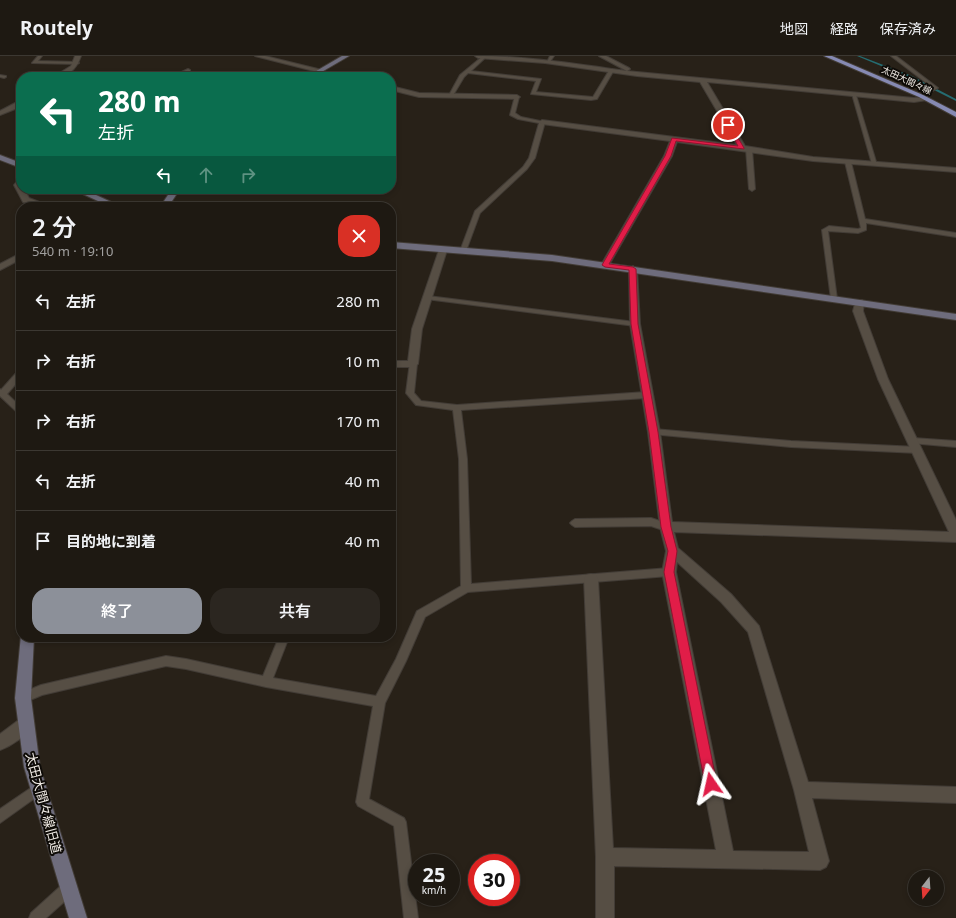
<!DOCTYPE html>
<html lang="ja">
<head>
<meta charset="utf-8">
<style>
	:root { --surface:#1e1912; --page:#2b2620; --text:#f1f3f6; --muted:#a1a09f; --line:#3c3832; --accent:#8c9099 }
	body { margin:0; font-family:"Noto Sans","Noto Sans JP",sans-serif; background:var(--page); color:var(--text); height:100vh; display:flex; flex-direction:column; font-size:15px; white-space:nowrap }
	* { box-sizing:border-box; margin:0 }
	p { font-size:13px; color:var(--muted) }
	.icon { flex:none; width:22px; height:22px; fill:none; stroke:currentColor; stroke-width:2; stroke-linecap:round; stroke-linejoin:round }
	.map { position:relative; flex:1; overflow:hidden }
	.sheet { position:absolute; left:16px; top:146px; width:380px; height:440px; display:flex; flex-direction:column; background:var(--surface); border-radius:16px; box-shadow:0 2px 6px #0003,0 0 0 1px var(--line) }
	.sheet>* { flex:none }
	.hud { position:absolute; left:16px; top:16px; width:380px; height:122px; border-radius:16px; box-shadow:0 2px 6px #0003,0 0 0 1px var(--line); background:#0b6e4f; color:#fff; overflow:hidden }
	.needle { width:26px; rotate:197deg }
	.fabs { position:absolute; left:908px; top:814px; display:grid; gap:8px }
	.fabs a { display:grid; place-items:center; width:36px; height:36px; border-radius:50%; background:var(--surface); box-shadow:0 2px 6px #0003,0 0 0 1px var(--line); font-size:20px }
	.speed { position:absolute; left:408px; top:798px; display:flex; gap:8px; font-size:20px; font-weight:700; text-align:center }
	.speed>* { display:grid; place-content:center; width:52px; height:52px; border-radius:50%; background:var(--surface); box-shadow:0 2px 6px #0003,0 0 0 1px var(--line); line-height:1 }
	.speed small { font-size:10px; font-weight:400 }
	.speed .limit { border:6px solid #d22; background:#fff; color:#111 }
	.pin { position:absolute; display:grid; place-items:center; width:34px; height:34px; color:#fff; margin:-17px; border:2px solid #fff; border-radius:50%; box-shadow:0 1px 4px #0007 }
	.me { position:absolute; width:44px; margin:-22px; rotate:349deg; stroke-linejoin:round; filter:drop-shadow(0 0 3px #0008) }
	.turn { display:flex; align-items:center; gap:14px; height:84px; padding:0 16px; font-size:18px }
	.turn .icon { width:52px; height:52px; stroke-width:2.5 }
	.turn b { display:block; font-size:28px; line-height:34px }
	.lanes { display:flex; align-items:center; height:38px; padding:0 16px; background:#0003; justify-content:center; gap:20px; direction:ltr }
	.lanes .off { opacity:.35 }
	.round { display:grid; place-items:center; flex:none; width:42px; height:42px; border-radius:16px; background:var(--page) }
	.summary { display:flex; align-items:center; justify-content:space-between; height:68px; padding:0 16px }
	h1 { font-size:24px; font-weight:600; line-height:30px }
	.action { display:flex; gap:8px; margin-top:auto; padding:8px 16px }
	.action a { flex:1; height:46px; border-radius:16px; background:var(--accent); color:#fff; font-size:16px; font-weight:600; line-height:46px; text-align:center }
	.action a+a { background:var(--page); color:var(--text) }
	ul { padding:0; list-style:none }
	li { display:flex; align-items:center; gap:12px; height:60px; padding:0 16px; border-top:1px solid var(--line) }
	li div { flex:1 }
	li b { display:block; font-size:15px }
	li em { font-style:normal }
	header { display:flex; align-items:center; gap:24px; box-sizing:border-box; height:56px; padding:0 20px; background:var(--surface); border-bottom:1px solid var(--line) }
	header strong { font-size:19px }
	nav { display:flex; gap:22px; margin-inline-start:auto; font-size:14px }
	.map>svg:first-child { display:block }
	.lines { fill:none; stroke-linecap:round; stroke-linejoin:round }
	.stream { fill:#256c71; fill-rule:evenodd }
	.lane-casing { stroke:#423c36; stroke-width:2 }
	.street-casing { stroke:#423c36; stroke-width:2 }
	.secondary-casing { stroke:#423c36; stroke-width:2 }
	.primary-casing { stroke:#423c36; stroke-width:2 }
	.lane { fill:#564e44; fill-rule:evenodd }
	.street { fill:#564e44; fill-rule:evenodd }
	.secondary { fill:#6e6c7c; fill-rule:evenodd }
	.primary { fill:#868ab3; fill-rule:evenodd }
	.route { fill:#e11d48; stroke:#92132f }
	.labels { text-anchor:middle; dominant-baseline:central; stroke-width:4; stroke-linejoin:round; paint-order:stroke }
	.far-street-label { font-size:9px; fill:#f1ece6; stroke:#0e0b07 }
	.near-street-label { font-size:13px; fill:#f1ece6; stroke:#0e0b07 }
</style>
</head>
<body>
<header>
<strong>Routely</strong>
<nav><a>地図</a><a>経路</a><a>保存済み</a></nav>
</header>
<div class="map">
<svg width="956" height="862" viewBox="0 0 956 862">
	<rect width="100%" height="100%" fill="#282118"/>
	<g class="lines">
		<path class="stream" d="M857,0H860L912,20L956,43V45L910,22Z"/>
		<defs>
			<g id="lane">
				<path d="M38,0H42L38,5L77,6L79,7L77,8L32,7Z"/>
				<path d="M483,0L486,1L471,15L541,23L536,36L593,41L610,13L614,14L597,43L591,44L531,38L536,25L468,17L464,21L452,41H448L460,19Z"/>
				<path d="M550,0H554L549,7L547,6Z"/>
				<path d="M891,0H896L938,32L929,37H925V35L933,32Z"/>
				<path d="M0,19L6,20V21L4,22L0,21Z"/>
				<path d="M852,38L856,39L877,109L872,108Z"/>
				<path d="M515,40L519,41L515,57L521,61L545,66L535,102L527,113L480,157L466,195L461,196L460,195L475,155L523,111L529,102L539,67L518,63L510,59Z"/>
				<path d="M749,91L752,93L755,133L752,135L749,133L746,93Z"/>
				<path d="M848,104L851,106L865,163L956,177V181L866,167V174L858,177L828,175L837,243L834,245L831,243L822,174L829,170L858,173L861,172L845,106Z"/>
				<path d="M428,240L635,266L639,268L635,270L426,243L425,242Z"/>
				<path d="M410,306H416L417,308L414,337L421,345L457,349L646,336L650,339L646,342L461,354L467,403L471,528L669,512L673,513L674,516L673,519L669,520L468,536L425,561L406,605L385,647L369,743L404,762L406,766L418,862H404L394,770L358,750L356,746L373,650L266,631L186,613L166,610L42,639L23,647L19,646L17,642L19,638L41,629L166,600L186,603L263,620L279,581H289L273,622L376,640L396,603L417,555L461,530L459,403L453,354L416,349L406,337Z"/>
				<path d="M18,315H21V322L7,338L21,351V358L18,357L0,340V333L1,334Z"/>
				<path d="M654,373L791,385L918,391L922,394L918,397L791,391L651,378L650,376L651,374Z"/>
				<path d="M913,382L956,385V391L910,387L909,385Z"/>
				<path d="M651,462L669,468L671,471L669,474L666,475L651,470L575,471L572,469L570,467L572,465L575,463Z"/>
				<path d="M38,727L42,729L44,733L42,737L0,767V753Z"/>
				<path d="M69,825L74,827L76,832L74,837L46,862H29L31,857L64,827Z"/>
			</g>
			<g id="street">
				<path d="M75,0H81C76,14 68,21 53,21L71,10Z"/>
				<path d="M255,0H265L322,14L323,15L343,21C335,21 319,21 314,15Z"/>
				<path d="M475,0C526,0 576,8 627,15L599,0H606L629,12L630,13L627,15L637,16L914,42L925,41L928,43L927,44L914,46L707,26L745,90L813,101L956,112V116L813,105L677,86L672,100L609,209L605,212L601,209L664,100L670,85L542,68L539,66L542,64L737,89L700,26L637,20L545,7L478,2Z"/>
				<path d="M188,13L190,14V16L179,21H171Z"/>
				<path d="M391,30L419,37L517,39L520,41L517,43L419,41L391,34Z"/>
				<path d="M21,44V49L15,53L0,59V55Z"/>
				<path d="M18,124H21V133H24L29,142L52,151H40L23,146L14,129Z"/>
				<path d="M443,191L447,194L422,273L418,308L413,311H391V305H408L412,273L439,194Z"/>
				<path d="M21,197V203L0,214V208Z"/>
				<path d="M633,210L637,213L640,268L660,376L672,466L949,476L878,323L853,255L856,244H862L864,246L863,255L888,323L956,464V486L674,476L678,492L731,538L759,570L808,726L956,731V747L812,742L829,805L826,811L820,814L614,810V862H596V801L584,523L586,519L591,518L596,519L598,523L613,792L716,794L662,516L666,495L660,471L648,376L630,268L629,213ZM677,506L721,546L748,576L794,734L809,796L733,795L676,516Z"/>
				<path d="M25,661L30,663L33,668C28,679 11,690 0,694V678L20,663Z"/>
			</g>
			<g id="secondary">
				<path d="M342,0H349L313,21H306Z"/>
				<path d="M0,99L21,107V112L0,104Z"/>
				<path d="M72,133H83L122,151H111Z"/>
				<path d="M172,133H180L168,151H160Z"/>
				<path d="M391,186L552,199L956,258V264L552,205L391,192Z"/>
				<path d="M21,579V581H34L31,642L40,711L87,862H69L24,711L15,642Z"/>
			</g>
			<path id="primary" d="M824,0H832L923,39L956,56V61L919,41Z"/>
		</defs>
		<use href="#lane" class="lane-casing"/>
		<use href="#street" class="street-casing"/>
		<use href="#secondary" class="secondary-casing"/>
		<use href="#primary" class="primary-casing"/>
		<use href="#lane" class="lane"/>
		<use href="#street" class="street"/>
		<use href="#secondary" class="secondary"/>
		<use href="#primary" class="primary"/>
	</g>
	<path class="route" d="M726,68H730L744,92V93L676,85L671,100L609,208L633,211L636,213L638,268L658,376L671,471L677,495L674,516L717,728L716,732L711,734L707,732L705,728L664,516L668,495L661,471L649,376L631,268L629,214L605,211L602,209L665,100L672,82L738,90Z"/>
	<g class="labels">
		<g class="far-street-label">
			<text transform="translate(907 24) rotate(25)">太田大間々線</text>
		</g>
		<g class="near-street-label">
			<text transform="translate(44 747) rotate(75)">太田大間々線旧道</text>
		</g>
	</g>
</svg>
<div class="fabs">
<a><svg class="needle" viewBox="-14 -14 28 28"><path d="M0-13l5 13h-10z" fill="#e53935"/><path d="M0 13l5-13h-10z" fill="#a1a09f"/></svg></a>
</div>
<div class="speed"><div>25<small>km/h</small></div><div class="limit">30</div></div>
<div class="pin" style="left:728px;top:69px;background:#d93025"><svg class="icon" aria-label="arrive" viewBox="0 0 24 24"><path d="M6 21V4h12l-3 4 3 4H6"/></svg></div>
<svg class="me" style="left:711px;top:728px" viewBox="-20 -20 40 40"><path d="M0-17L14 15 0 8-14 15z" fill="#e11d48" stroke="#fff" stroke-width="4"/></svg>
<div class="hud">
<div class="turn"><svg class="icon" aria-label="left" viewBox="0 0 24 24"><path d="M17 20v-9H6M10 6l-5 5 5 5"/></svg><div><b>280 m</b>左折</div></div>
<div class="lanes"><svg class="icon" aria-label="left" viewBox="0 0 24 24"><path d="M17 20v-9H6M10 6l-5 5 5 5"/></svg><svg class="icon off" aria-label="ahead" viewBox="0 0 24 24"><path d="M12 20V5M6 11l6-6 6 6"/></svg><svg class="icon off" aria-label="right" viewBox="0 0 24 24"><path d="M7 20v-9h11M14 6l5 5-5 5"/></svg></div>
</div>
<section class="sheet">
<div class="summary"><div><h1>2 分</h1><p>540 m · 19:10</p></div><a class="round" style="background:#d93025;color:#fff"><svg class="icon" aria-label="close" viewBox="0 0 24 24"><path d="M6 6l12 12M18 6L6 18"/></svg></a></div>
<ul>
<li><svg class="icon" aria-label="left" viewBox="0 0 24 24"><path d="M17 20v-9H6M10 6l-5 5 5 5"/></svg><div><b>左折</b></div><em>280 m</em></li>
<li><svg class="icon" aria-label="right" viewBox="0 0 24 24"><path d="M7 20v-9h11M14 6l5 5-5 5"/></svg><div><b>右折</b></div><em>10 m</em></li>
<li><svg class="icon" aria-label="right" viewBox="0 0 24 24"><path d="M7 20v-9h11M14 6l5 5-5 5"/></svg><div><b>右折</b></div><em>170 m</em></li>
<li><svg class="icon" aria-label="left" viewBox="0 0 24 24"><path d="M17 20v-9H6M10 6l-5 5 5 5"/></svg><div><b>左折</b></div><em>40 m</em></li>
<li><svg class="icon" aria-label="arrive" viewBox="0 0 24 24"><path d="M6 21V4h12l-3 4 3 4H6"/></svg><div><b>目的地に到着</b></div><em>40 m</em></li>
</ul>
<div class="action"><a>終了</a><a>共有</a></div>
</section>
</div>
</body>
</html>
